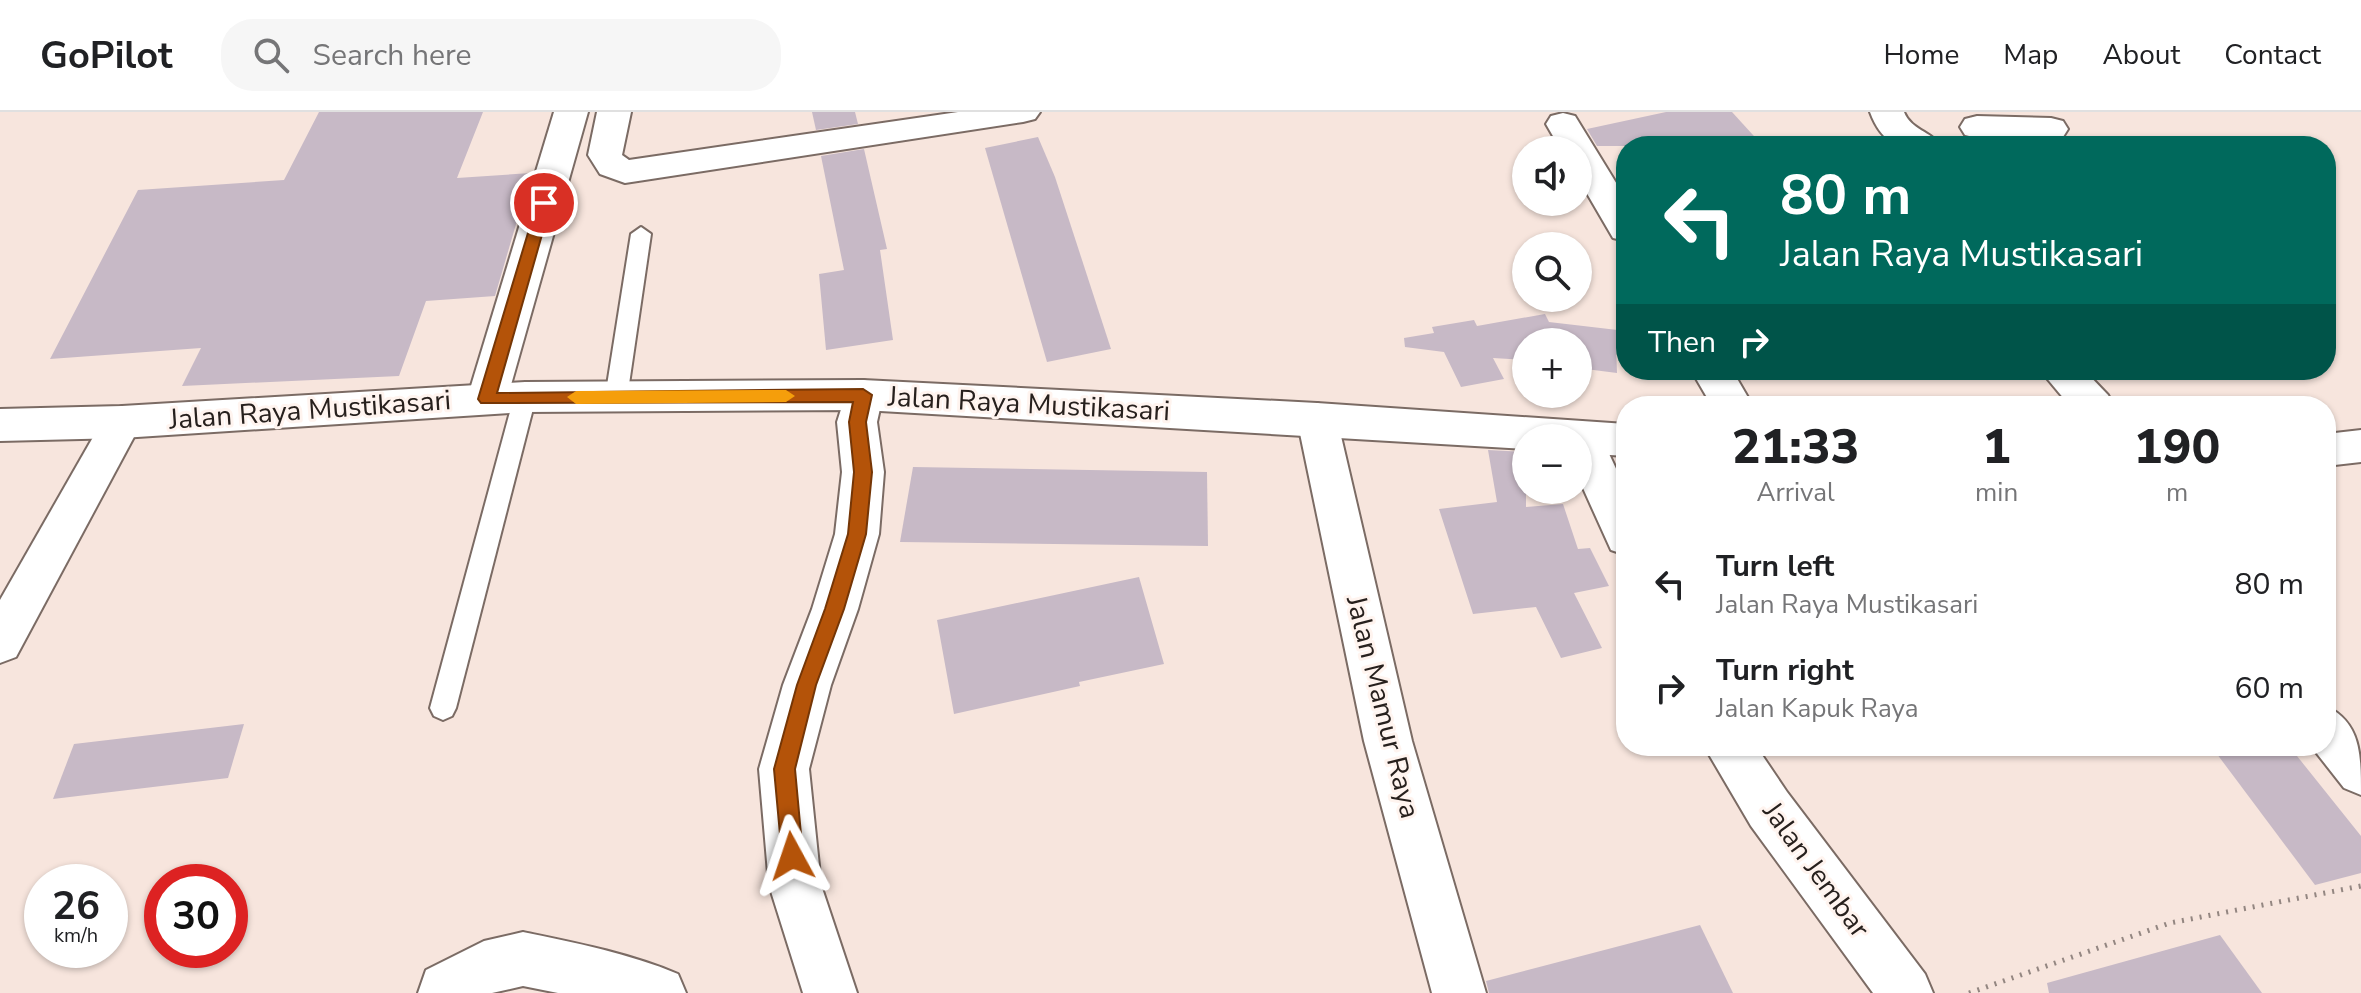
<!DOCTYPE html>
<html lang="en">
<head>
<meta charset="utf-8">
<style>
	:root { --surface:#fff; --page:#f6f6f6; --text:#202124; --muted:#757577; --line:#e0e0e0 }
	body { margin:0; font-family:"Nunito Sans",sans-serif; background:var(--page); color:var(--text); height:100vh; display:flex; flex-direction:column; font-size:30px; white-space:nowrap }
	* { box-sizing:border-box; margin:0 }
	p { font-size:26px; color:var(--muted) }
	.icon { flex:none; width:44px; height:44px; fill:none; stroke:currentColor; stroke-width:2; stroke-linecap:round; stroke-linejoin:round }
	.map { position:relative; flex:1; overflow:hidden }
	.panel { position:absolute; left:1616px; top:284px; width:720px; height:360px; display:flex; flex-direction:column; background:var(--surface); border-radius:32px; box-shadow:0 2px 6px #0004 }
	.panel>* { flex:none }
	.guide { position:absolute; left:1616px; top:24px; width:720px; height:244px; border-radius:32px; box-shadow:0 2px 6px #0004; background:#00695c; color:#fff; overflow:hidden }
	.buttons { position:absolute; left:1512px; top:24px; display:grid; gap:16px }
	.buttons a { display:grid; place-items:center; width:80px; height:80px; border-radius:50%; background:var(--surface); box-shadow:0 2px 6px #0004; font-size:40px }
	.speed { position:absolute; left:24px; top:752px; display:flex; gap:16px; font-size:40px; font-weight:700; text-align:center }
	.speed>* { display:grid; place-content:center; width:104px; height:104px; border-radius:50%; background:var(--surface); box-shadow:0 2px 6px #0004; line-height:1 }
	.speed small { font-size:20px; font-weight:400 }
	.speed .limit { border:12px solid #d22; background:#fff; color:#111 }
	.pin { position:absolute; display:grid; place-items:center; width:68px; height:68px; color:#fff; margin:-34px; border:4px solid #fff; border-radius:50%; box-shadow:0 2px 8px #0007 }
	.me { position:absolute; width:88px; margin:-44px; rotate:355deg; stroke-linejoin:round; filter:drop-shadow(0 0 6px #0008) }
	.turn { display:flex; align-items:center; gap:28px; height:168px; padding:0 32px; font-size:36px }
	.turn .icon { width:104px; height:104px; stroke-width:2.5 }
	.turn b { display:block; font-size:56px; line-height:68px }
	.then { display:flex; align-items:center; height:76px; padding:0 32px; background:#0003; gap:16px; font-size:30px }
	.eta { display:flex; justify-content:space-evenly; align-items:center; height:136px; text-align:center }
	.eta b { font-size:48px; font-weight:800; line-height:56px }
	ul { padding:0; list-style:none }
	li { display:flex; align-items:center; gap:24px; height:104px; padding:0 32px }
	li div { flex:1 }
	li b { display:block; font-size:30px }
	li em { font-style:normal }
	header { display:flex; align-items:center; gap:48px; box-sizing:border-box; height:112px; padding:0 40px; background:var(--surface); border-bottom:2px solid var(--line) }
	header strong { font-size:38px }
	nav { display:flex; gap:44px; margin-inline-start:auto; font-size:28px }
	.search { width:560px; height:72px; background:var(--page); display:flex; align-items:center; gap:20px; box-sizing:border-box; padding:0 28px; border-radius:32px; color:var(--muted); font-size:30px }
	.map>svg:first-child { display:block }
	.building { fill:#c7b9c6 }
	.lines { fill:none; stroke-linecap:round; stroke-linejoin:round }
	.lane-casing { stroke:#7b6b64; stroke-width:4 }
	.street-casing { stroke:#7b6b64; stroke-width:4 }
	.secondary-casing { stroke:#7b6b64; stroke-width:4 }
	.path { stroke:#938681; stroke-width:5; stroke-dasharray:2 7; stroke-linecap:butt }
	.lane { fill:#fff; fill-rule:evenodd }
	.street { fill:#fff; fill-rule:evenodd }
	.secondary { fill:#fff; fill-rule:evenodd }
	.route { fill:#b45309; stroke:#753606; stroke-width:2 }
	.slow { fill:#f59e0b }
	.labels { text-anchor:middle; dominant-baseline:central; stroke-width:6; stroke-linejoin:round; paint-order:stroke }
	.street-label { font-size:28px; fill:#27201d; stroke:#fff4ef }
</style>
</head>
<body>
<header>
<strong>GoPilot</strong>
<div class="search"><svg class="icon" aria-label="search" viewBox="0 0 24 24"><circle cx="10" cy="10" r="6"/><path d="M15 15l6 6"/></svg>Search here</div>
<nav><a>Home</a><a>Map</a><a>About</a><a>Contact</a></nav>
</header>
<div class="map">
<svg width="2361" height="881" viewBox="0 0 2361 881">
	<rect width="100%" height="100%" fill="#f7e5dd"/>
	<g class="building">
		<path d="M319,0H483L457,66L531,61L495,184L426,189L399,264L182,274L201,236L50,247L138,78L284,68Z"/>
		<path d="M812,0H855L858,12L816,18Z"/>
		<path d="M1666,0H1732L1763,34H1597L1587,17Z"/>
		<path d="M1038,25L1055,65L1111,237L1047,250L985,36Z"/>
		<path d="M864,37L887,137L880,138L893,228L826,238L819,162L844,158L821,44Z"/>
		<path d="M1545,202L1549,210L1626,219V231L1616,233L1617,261L1578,256V230H1526V248L1493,246L1504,267L1461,275L1444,240L1405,235L1404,226L1434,221L1432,215L1474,208L1477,214Z"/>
		<path d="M1488,338L1526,340V395L1563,392L1578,437L1590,436L1609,474L1574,481L1602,536L1561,546L1536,495L1473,502L1439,397L1497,390Z"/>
		<path d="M913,355L1207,360L1208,434L900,430Z"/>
		<path d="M1139,465L1164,552L1079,570L1080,574L954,602L937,508Z"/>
		<path d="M244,612L228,666L53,687L74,632Z"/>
		<path d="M2211,634H2289L2361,724V761L2315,773Z"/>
		<path d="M1700,813L1733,881H1489L1486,869Z"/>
		<path d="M2220,823L2262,881H2049L2047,871Z"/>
	</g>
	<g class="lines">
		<defs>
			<g id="lane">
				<path d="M641,115L651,122L627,286L624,292L616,294L608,292L605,286L631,122Z"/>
				<path d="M525,277L533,279L536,285L456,596L452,604L443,608L434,604L430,596L514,285L517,279Z"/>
			</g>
			<g id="street">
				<path d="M554,0H588L507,287L501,298L487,302L473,298L467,287Z"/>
				<path d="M597,0H631L622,43L629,48L958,0H1040L1035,7L1023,10L625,71L600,62L588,43Z"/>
				<path d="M1870,0H1904C1911,18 1931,19 1941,34C1905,34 1885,40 1870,0Z"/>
				<path d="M1563,1L1575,4L1626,87V129L1613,126L1578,66V38H1561L1546,12L1551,4Z"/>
				<path d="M1977,4L2051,6L2063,9L2068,17L2063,25C2035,32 1993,30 1965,23L1960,15L1965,7Z"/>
				<path d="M1691,258H1732L1753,294H1712Z"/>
				<path d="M2040,258H2084L2108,283L2114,294H2070Z"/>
				<path d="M863,268L877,272L883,283L877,310L884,360L879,422L858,497L831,573L809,657L821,773L857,881H803L769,773L759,657L783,573L812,497L835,422L842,360L837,310L849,272Z"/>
				<path d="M1317,291L1331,296L1337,307L1412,629L1486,881H1432L1364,629L1297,307L1303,296Z"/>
				<path d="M122,294L136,299L142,310L16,545L0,551V488L108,299Z"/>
				<path d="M1581,309L1596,314L1626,378V443L1611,438L1578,365V326L1560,325L1566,314Z"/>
				<path d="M1704,634H1756L1787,680L1925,862L1933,881H1873L1751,714Z"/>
				<path d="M523,820C576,831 628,841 678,862L686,881H558L523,874L492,881H418L426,858L484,829Z"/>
			</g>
			<g id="secondary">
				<path d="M863,268L1317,291L1626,312V344L1578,341V326H1526V337L863,298L525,300L122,326L0,329V297L122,294L525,270Z"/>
				<path d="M2361,318V350L2326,354V322Z"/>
				<path d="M2326,594C2361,611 2361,642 2361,683L2344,676L2311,634H2326Z"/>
			</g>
		</defs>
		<use href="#lane" class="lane-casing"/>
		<use href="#street" class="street-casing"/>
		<use href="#secondary" class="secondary-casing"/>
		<path class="path" d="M1969,881L2170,811L2361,774"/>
		<use href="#lane" class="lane"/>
		<use href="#street" class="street"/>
		<use href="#secondary" class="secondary"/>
	</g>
	<path class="route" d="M544,86L551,91L497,281L863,277L872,283L866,310L872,360L866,422L844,497L816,573L795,657L803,744L800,752L792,754L785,752L782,744L774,657L797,573L825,497L848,422L854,360L849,310L853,290L481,291L478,287L537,91Z"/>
	<path class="slow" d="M786,278L795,284L786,290L576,292L567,285L576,279Z"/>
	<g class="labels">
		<g class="street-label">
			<text transform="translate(1029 292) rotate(3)">Jalan Raya Mustikasari</text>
			<text transform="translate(310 298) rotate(-4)">Jalan Raya Mustikasari</text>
			<text transform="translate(1383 595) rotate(76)">Jalan Mamur Raya</text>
			<text transform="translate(1816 758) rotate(54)">Jalan Jembar</text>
		</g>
	</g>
</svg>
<div class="buttons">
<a><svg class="icon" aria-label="sound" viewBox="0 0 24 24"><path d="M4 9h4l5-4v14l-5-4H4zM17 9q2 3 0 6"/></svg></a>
<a><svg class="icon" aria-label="search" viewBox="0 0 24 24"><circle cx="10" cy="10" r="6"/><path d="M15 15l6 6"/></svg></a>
<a>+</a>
<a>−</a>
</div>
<div class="speed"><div>26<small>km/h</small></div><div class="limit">30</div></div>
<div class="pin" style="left:544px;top:91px;background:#d93025"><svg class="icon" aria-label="arrive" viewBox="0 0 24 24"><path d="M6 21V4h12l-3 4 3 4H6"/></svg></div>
<svg class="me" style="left:792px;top:744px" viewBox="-20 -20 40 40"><path d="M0-17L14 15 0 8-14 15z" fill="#b45309" stroke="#fff" stroke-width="4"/></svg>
<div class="guide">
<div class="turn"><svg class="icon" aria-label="left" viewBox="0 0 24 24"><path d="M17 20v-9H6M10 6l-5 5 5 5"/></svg><div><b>80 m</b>Jalan Raya Mustikasari</div></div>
<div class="then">Then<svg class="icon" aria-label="right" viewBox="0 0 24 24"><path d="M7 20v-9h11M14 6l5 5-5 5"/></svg></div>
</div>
<section class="panel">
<div class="eta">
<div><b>21:33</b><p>Arrival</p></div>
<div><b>1</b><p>min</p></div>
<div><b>190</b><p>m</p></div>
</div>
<ul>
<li><svg class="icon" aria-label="left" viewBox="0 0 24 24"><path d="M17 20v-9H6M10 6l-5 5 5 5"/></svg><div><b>Turn left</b><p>Jalan Raya Mustikasari</p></div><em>80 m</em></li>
<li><svg class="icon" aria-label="right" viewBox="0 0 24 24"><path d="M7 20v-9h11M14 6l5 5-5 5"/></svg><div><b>Turn right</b><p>Jalan Kapuk Raya</p></div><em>60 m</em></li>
</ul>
</section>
</div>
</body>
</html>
